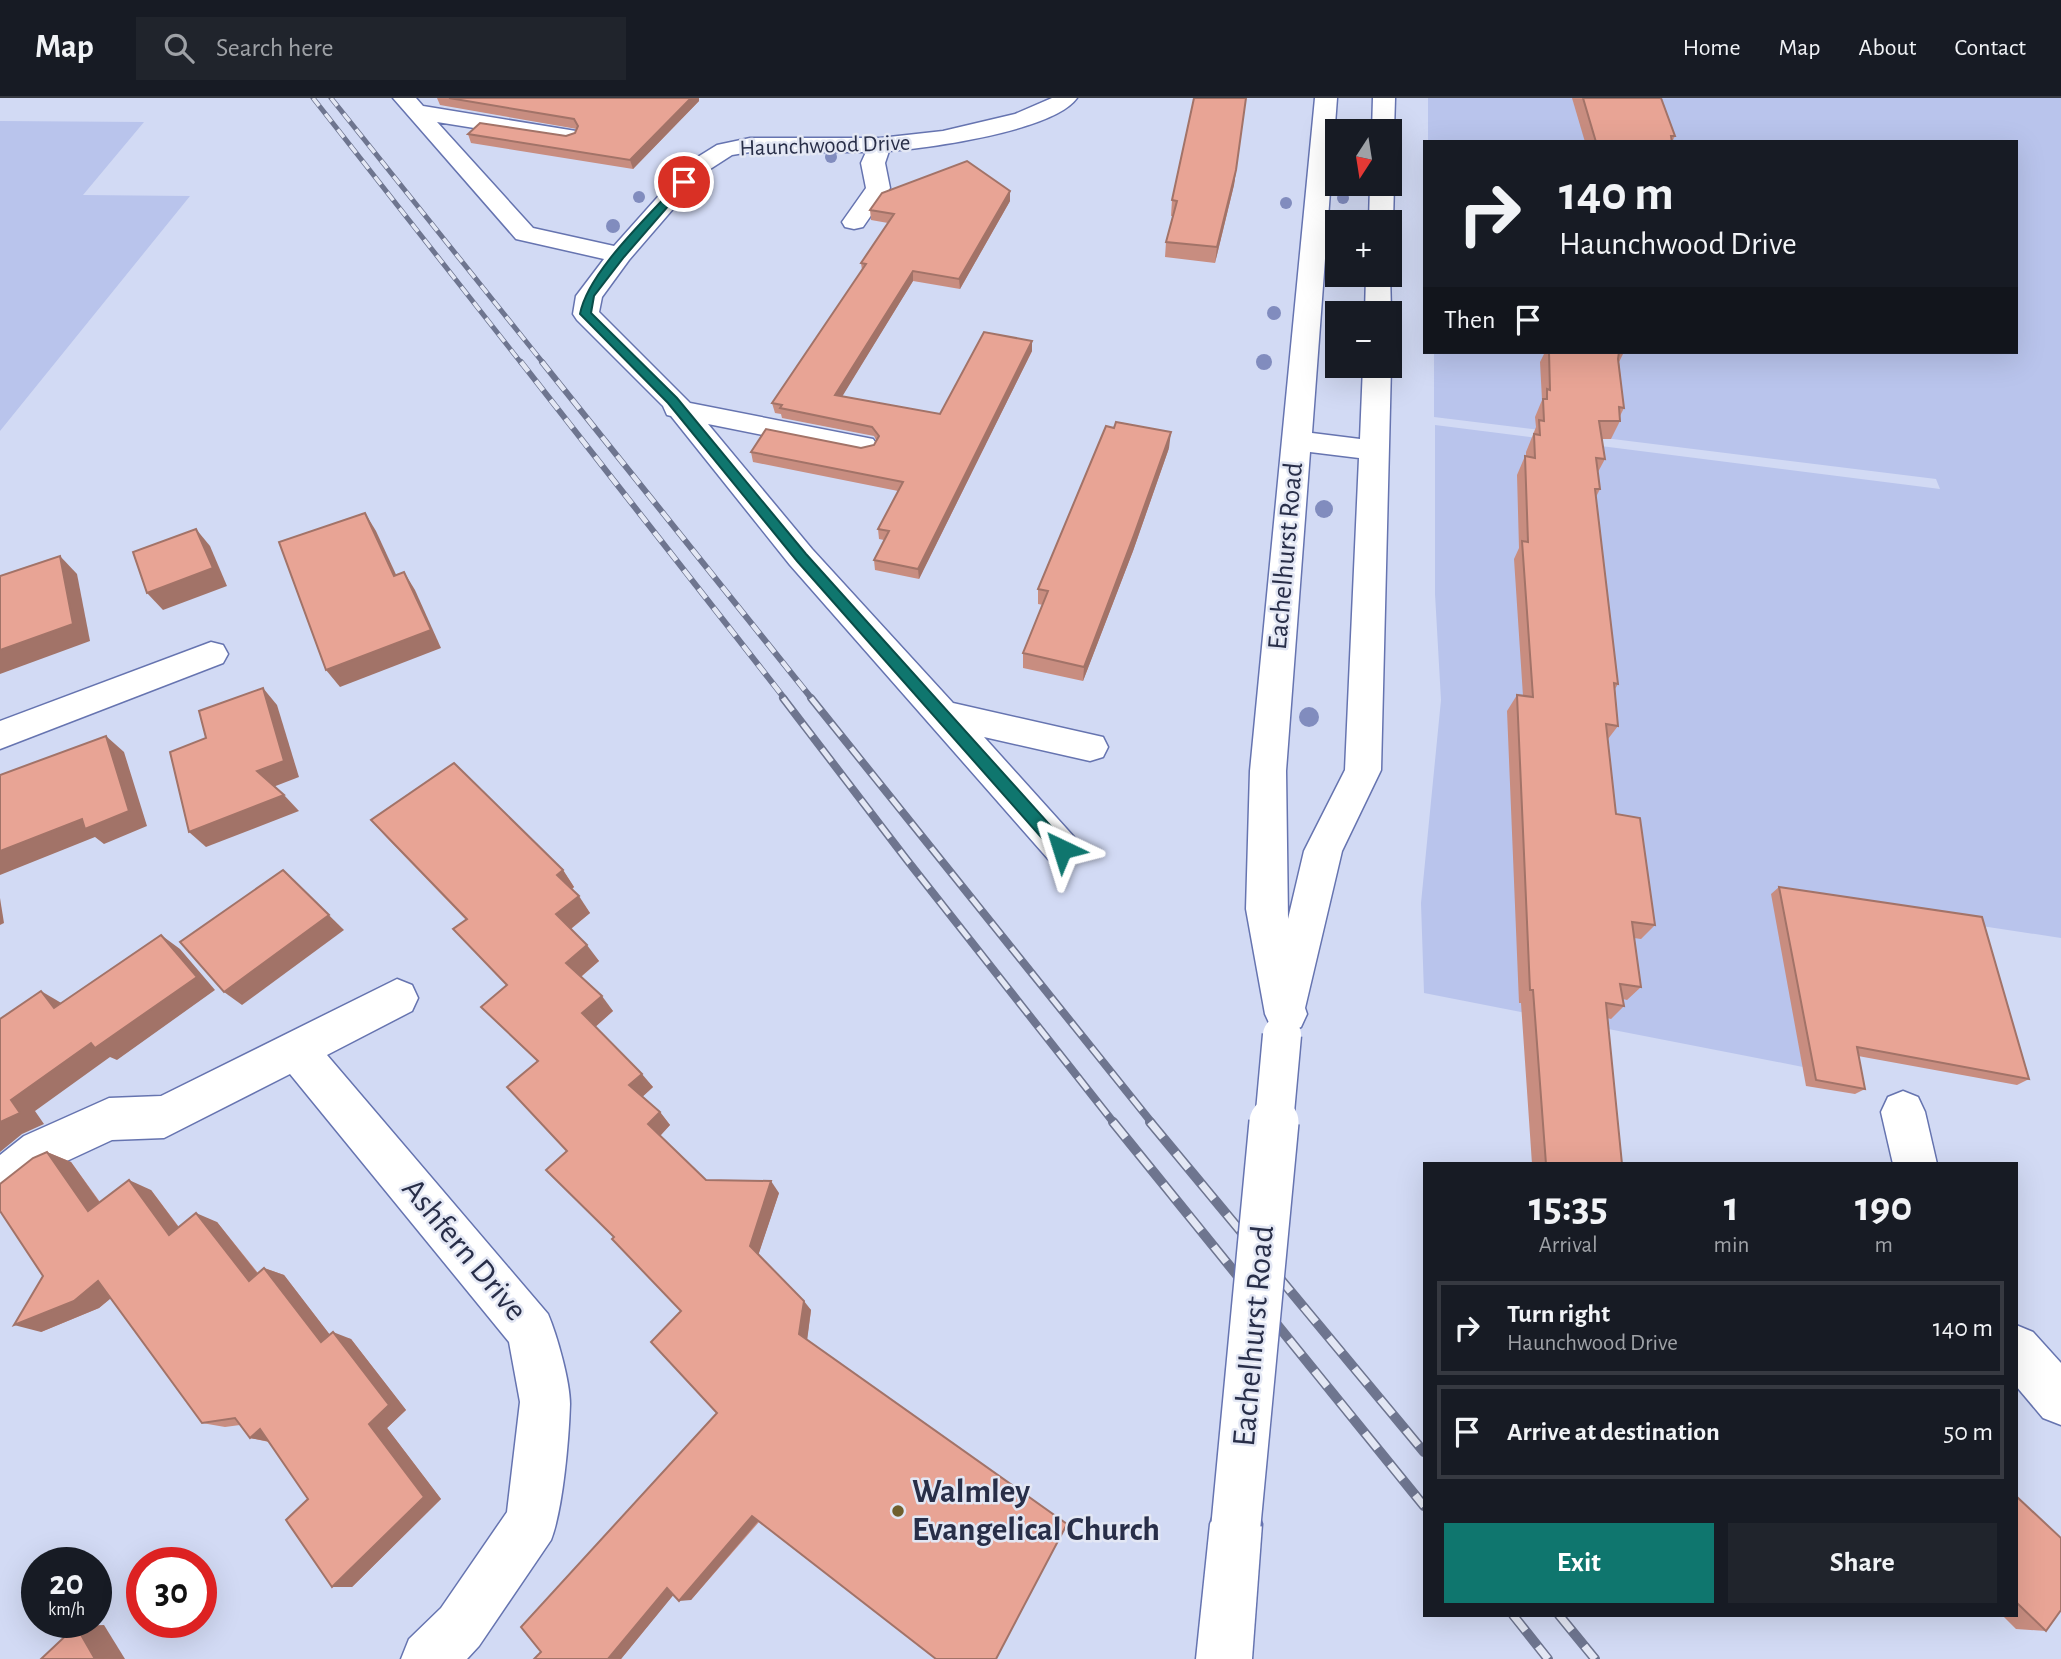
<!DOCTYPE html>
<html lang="en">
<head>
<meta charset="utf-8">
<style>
	:root { --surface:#171b24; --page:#20242c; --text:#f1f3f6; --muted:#9ea1a6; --line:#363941; --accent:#0f766e }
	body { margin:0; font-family:"Alegreya Sans",sans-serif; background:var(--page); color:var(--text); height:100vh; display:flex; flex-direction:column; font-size:26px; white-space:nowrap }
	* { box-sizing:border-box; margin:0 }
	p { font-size:23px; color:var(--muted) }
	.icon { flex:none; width:38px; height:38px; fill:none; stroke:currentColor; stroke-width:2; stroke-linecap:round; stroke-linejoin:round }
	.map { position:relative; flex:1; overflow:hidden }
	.drawer { position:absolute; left:1423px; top:1064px; width:595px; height:455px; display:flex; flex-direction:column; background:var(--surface); border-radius:0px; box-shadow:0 7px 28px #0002 }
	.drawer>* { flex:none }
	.hud { position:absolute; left:1423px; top:42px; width:595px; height:214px; border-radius:0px; box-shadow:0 7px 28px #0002; background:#171b24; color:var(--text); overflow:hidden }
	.needle { width:46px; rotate:192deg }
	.controls { position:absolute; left:1325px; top:21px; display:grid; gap:14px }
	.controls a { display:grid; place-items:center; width:77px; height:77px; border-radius:0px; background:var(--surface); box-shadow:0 7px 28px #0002; font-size:35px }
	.speed { position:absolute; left:21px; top:1449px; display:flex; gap:14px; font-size:35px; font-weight:700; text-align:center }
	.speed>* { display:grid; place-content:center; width:91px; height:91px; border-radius:50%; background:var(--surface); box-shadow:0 7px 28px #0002; line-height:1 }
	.speed small { font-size:18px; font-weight:400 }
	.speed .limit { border:10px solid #d22; background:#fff; color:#111 }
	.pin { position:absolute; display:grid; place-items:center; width:60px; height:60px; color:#fff; margin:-30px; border:4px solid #fff; border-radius:50%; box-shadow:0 2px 7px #0007 }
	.me { position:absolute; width:77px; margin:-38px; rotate:319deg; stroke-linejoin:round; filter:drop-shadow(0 0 5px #0008) }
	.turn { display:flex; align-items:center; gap:24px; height:147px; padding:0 21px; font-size:32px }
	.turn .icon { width:91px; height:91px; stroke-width:2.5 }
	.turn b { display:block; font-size:49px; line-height:60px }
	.then { display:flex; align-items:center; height:66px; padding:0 21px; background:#0003; gap:14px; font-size:26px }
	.eta { display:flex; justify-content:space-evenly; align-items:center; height:119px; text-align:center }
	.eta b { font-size:42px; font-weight:700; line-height:49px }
	.action { display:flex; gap:14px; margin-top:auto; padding:14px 21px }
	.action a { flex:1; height:80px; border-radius:0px; background:var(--accent); color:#fff; font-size:28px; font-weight:700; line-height:80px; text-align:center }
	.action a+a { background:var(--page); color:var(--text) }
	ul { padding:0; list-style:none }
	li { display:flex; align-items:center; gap:21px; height:94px; margin:0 14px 10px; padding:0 7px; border:4px solid var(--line); border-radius:0px }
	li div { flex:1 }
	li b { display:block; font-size:26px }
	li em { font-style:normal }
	header { display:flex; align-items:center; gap:42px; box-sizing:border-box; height:98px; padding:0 35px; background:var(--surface); border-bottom:2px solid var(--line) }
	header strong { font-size:33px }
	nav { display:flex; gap:38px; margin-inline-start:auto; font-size:24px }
	.search { width:490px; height:63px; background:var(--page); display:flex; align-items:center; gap:18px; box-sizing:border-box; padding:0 24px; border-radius:0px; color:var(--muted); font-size:26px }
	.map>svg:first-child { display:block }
	.green { fill:#b9c4ec }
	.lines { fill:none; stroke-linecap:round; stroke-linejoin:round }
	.minor-casing { stroke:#6674b0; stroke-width:3 }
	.major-casing { stroke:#6674b0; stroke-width:3 }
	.minor { fill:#fff; fill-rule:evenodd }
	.major { fill:#fff; fill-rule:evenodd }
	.rail-far3-casing { stroke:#6e758f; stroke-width:5 }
	.rail-far2-casing { stroke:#6e758f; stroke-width:6 }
	.rail-far1-casing { stroke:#6e758f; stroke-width:8 }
	.rail-casing { stroke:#6e758f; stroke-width:10 }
	.rail-far3 { stroke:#e3e7f4; stroke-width:3.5; stroke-dasharray:10; stroke-linecap:butt }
	.rail-far2 { stroke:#e3e7f4; stroke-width:4.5; stroke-dasharray:12; stroke-linecap:butt }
	.rail-far1 { stroke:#e3e7f4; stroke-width:5; stroke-dasharray:16; stroke-linecap:butt }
	.rail { stroke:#e3e7f4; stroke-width:7; stroke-dasharray:20; stroke-linecap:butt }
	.major-bridge-far1-casing { stroke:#6674b0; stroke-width:41; stroke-linecap:butt }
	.major-bridge-casing { stroke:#6674b0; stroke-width:52; stroke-linecap:butt }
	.major-bridge-far1 { stroke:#fff; stroke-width:38 }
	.major-bridge { stroke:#fff; stroke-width:49 }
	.tree { fill:#818cbe }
	.wall { fill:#c88d80 }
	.shaded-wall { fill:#a27368 }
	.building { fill:#e8a495; stroke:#a27368; stroke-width:2 }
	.route { fill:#0f766e; stroke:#0a4d48; stroke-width:2 }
	.poi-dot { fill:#6f5f2d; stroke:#e3e7f4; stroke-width:2.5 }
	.labels { text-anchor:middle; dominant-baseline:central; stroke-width:5; stroke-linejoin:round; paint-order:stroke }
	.far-street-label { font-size:23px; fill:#282e48; stroke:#e3e7f4 }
	.street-label { font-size:28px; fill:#282e48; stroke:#e3e7f4 }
	.near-street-label { font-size:33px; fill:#282e48; stroke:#e3e7f4 }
	.near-poi-label { font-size:33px; font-weight:bold; fill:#282e48; stroke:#e3e7f4; text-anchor:start }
</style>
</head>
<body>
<header>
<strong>Map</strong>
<div class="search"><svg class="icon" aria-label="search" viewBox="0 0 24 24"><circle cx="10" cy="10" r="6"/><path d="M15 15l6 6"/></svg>Search here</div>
<nav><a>Home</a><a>Map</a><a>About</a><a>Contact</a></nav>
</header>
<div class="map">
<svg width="2061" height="1561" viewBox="0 0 2061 1561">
	<rect width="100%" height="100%" fill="#d2daf4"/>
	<g class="green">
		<path d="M1428,0H2061V840L1772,796L1803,969L1424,895L1421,805L1441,602L1435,496V327L1940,391L1936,381L1434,319V254H2016V44H1428Z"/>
		<path d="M0,23L144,24L83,97L190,98L0,333Z"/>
	</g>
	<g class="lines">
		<defs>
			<g id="minor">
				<path d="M393,0H416L423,8L576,33L579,38L576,43L568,45L437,24L533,130L614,148L688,65L717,47L750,40H880L943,33L1015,16L1052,0H1077C1054,33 928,50 889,53L885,65L890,90L863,129L854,131L845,129L842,124L866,90L861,65L866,54H750L732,57L704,75L629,162L602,199L599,214L690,305L873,341L878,348L873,355L863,357L708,326L812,451L953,605L1103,639L1108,649L1103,659L1090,663L984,639L1075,740L1081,751L1075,762L1062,767L1049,762L790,467L671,318L667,317L663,308L577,222L573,216L576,198L604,161L516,141Z"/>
				<path d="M211,544L223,547L228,556L223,565L0,651V623Z"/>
				<path d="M397,881L412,887L418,900L412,913L327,957L548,1216C557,1237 570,1283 570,1306C569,1341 563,1411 551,1442L479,1548L467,1561H401L409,1541L441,1510L507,1414L520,1304L509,1244L290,976L164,1040L112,1042L56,1068L16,1101L0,1107V1057L24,1038L109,1000L161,998Z"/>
				<path d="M1903,993L1918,999L1925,1014L1937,1066H1893L1881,1014L1888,999Z"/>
				<path d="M2016,1227L2033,1234L2061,1265V1327L2043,1320L2016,1288Z"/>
			</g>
			<g id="major">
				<path d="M1315,0H1337L1312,335L1360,341L1363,268H1391L1381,672L1342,753L1305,910L1307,916L1301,929L1286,935L1271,929L1265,916L1246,811L1250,673ZM1310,354L1359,360L1345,672L1304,753L1288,821L1286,673Z"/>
				<path d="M1373,0H1395L1394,33L1391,38L1390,33H1372Z"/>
				<path d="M1390,81L1394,86L1393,124L1390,129V124H1369L1370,86H1390Z"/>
				<path d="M1390,174L1391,215L1390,217V215H1365L1366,177H1390Z"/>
				<path d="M1236,1400L1255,1407L1262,1426L1252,1561H1196L1210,1426L1217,1407Z"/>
			</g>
		</defs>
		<use href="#minor" class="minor-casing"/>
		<use href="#major" class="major-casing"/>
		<use href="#minor" class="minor"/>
		<use href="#major" class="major"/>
		<defs>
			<g id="rail-far3">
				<path d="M313,0L522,266"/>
				<path d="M331,0L544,266"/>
			</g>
			<g id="rail-far2">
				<path d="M521,264L785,601"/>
				<path d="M542,264L812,601"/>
			</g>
			<g id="rail-far1">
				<path d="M783,600L907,762L1114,1025"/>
				<path d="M811,600L1152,1025"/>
			</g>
			<g id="rail">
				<path d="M1113,1024L1424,1408"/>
				<path d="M1150,1024L1424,1354"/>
				<path d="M1513,1517L1548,1561"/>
				<path d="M1559,1517L1595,1561"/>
			</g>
		</defs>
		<use href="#rail-far3" class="rail-far3-casing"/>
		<use href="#rail-far2" class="rail-far2-casing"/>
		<use href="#rail-far1" class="rail-far1-casing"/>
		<use href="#rail" class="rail-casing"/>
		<use href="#rail-far3" class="rail-far3"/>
		<use href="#rail-far2" class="rail-far2"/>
		<use href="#rail-far1" class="rail-far1"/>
		<use href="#rail" class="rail"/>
		<defs>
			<path id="major-bridge-far1" d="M1274,1025L1282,937"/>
			<path id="major-bridge" d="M1236,1426L1274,1024"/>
		</defs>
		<use href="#major-bridge-far1" class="major-bridge-far1-casing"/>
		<use href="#major-bridge" class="major-bridge-casing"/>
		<use href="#major-bridge-far1" class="major-bridge-far1"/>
		<use href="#major-bridge" class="major-bridge"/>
	</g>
	<g class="tree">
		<circle cx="831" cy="59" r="6"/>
		<circle cx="639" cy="99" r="6"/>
		<circle cx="1343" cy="100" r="6"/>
		<circle cx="1286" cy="105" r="6"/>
		<circle cx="613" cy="128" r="7"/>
		<circle cx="1274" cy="215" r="7"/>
		<circle cx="1264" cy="264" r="8"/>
		<circle cx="1324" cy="411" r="9"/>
		<circle cx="1309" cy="619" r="10"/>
	</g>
	<g class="wall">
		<path d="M437,0H699V3L633,71L471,45L468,36L566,38L575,35L577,31L440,7Z"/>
		<path d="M1246,0L1234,87L1215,165L1165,159L1166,144L1173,118H1171L1172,102Z"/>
		<path d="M1572,0H1661L1675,38L1672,44H1585Z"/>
		<path d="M1010,93V103L960,191L913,183L842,298L940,316L1032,243V253L919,481L875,472L874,462L884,442L879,441L878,431L898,393L753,364L751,354L861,350L874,347L876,342L874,338L782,320L781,316L775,315L772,305L862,172L861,165L888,125L871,122L870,112Z"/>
		<path d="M1545,254H1624L1619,264L1624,310L1620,318V323L1611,341H1602L1605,361L1598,374L1600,391L1596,399L1618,586L1615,591L1618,628L1608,641L1616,716L1655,827L1641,841L1634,840L1641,889L1627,902L1623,901L1624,908L1611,921L1607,920L1622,1066H1532L1521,905H1519L1507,613L1517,597L1523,598L1514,461L1519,450L1517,377L1525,358L1526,359V354L1536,329L1535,319L1542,302L1540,264Z"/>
		<path d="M1169,350L1133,453L1083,583L1023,570V555L1043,507L1038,506V491Z"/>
		<path d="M371,722L563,772L574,789L572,791L590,815L571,831L599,863L581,879L613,913L595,929L653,989L642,999L660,1014L670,1027L660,1038L706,1082L779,1095L758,1157L811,1212L807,1241L759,1424L691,1502L673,1497L621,1561H534L541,1554L717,1315L681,1213L614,1139L567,1053L537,963L481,909L507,887L453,831L466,822L387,740Z"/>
		<path d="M1779,789L2029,981L2017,987L1858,958L1865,991L1855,996L1806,988L1771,796Z"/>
		<path d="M47,1054L71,1064L100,1104L151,1092L179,1129L217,1124L258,1175L264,1170L284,1177L330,1237L351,1241L406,1312L387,1330L441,1401L352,1489H332L308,1401L269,1344L250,1340L240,1327L225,1329L202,1325L111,1200L99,1210L41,1234Z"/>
		<path d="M2016,1398L2046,1533L2016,1531L2002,1517H2016Z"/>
	</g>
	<g class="shaded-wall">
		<path d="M691,0H699V3L633,71L630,62Z"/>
		<path d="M1246,0L1234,87L1215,165L1217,149Z"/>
		<path d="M1010,93V103L960,191L959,181Z"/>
		<path d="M913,173V183L837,307L835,297Z"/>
		<path d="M1032,243V253L919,481L918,471Z"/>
		<path d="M1171,334L1169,350L1133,453L1083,583L1084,569Z"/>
		<path d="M365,415L376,433L405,496L394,478Z"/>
		<path d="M196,431L210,448L227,488L163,512L147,495Z"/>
		<path d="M60,458L77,476L90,543L0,576V552Z"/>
		<path d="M404,474L415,492L441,550L340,589L326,572Z"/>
		<path d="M263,590L277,607L299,679L273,689L257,673Z"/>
		<path d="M106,638L124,654L147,728L104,746L95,739L0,777V753Z"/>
		<path d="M284,697L299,713L206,749L189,734Z"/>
		<path d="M283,772L344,832L242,907L224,894Z"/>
		<path d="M563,772L574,789L568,794L557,777Z"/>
		<path d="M579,798L590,815L568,833L556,816Z"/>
		<path d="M0,800L4,825L0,827Z"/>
		<path d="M161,837L180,851L215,892L117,962L110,959L35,1013L44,1026L22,1036L0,1054V1024L11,1002Z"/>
		<path d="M587,847L599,863L578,881L566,865Z"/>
		<path d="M41,893L63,906L54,910Z"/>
		<path d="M602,898L613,913L594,930L582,915Z"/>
		<path d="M642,976L653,989L640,1001L629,987Z"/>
		<path d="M660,1014L670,1027L659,1039L648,1026Z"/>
		<path d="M47,1054L71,1064L112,1122L88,1113Z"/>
		<path d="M129,1082L151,1092L191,1146L169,1137Z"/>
		<path d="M771,1083L779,1095L758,1158L750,1148Z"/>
		<path d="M196,1115L217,1124L269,1190L249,1183Z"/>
		<path d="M264,1170L284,1177L340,1250L321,1244Z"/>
		<path d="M98,1183L122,1191L99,1210L41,1234L14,1227Z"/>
		<path d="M804,1203L811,1212L807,1243L799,1236Z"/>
		<path d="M333,1234L351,1241L406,1312L387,1330L441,1401L352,1489H332L369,1326Z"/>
		<path d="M260,1331L271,1344L250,1340Z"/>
		<path d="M752,1418L761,1420L691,1502L679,1503Z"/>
		<path d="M680,1489L621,1561H608L667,1490Z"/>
		<path d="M104,1527L125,1561H95L76,1528Z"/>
	</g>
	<g class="building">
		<path d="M449,0H691L630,62L468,36L480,25L566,38L575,35L578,28L574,21Z"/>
		<path d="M1194,0H1246L1236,72L1217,149L1166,144L1177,103L1172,102Z"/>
		<path d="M1583,0H1661L1675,38H1671L1672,44H1596Z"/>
		<path d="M967,63L1010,93L959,181L913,173L835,297L940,316L984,234L1032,243L918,471L874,462L889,433L878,431L903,384L751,354L766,331L861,350L874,347L879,338L872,329L780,310L782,307L772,305L866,166L861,165L894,116L870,112L882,95Z"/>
		<path d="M1549,254H1619L1618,261L1624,310L1619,309L1620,323H1599L1605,361L1596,360L1600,391H1595L1618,586L1614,585L1618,628L1606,626L1616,716L1640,720L1655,827L1632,824L1641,889L1620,886L1624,908L1606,905L1622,1066H1546L1533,892H1530L1517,597L1533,599L1522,443L1528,444L1525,358L1535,360L1534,336L1540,337L1539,322L1544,323L1543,301H1547V291L1550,292Z"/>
		<path d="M1116,324L1171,334L1134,437L1084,569L1023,555L1048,493L1038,491L1106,328L1114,330Z"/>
		<path d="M365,415L394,478L404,474L431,532L326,572L279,444Z"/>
		<path d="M196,431L213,470L147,495L133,454Z"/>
		<path d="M60,458L73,526L0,552V478Z"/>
		<path d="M263,590L284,663L257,673L284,697L189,734L170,654L206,640L199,613Z"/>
		<path d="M106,638L129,713L85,731L82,721L0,753V677Z"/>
		<path d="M454,665L563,772L557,777L579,798L556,816L587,847L566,865L602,898L582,915L642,976L629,987L660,1014L648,1026L706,1082L771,1083L750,1148L804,1203L799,1236L1067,1426L996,1561H936L752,1418L679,1503L667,1490L608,1561H534L541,1554L521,1529L717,1315L651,1244L681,1213L612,1141L614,1139L546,1072L567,1053L507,989L538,963L481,909L507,887L453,831L467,821L371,722Z"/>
		<path d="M283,772L329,817L224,894L180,844Z"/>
		<path d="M1779,789L1982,819L2029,981L1857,949L1865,991L1816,982Z"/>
		<path d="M161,837L197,879L95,950L91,945L11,1002L20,1015L0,1024V921L41,893L54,910Z"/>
		<path d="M47,1054L88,1113L129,1082L169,1137L196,1115L249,1183L264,1170L321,1244L333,1234L389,1307L369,1326L424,1399L332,1489L286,1422L308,1401L260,1331L250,1340L235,1320L202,1325L98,1183L74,1203L14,1227L43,1178L0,1113V1086L33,1060Z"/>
		<path d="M2016,1398L2061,1440V1512L2046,1533L2016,1504Z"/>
		<path d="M76,1528L95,1561H41Z"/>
	</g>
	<path class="route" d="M681,82L689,84L624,159L594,198L591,215L677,300L806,456L1067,746L1070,751L1067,756H1056L797,463L668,305L580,216C588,173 651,116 681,82Z"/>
	<circle class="poi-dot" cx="898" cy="1413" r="7"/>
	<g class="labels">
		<g class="far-street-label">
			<text transform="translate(825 48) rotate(-2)">Haunchwood Drive</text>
		</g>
		<g class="street-label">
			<text transform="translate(1286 458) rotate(-85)">Eachelhurst Road</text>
		</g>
		<g class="near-street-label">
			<text transform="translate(464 1152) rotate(50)">Ashfern Drive</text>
			<text transform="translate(1254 1238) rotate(-85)">Eachelhurst Road</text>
		</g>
		<g class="near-poi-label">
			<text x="912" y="1394">Walmley<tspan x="912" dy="38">Evangelical Church</tspan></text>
		</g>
	</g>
</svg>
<div class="controls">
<a><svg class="needle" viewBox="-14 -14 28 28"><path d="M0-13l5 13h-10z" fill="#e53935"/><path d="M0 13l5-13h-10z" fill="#9ea1a6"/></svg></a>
<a>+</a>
<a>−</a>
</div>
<div class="speed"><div>20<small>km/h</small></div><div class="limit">30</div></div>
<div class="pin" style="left:684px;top:84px;background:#d93025"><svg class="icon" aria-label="arrive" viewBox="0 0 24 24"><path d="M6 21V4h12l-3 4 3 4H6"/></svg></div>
<svg class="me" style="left:1062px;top:751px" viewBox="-20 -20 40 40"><path d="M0-17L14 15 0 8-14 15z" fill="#0f766e" stroke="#fff" stroke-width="4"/></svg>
<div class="hud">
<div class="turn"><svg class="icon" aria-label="right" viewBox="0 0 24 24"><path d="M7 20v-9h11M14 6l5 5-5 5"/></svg><div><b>140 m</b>Haunchwood Drive</div></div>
<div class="then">Then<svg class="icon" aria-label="arrive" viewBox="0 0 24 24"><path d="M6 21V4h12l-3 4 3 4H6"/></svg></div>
</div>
<section class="drawer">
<div class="eta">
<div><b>15:35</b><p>Arrival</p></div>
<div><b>1</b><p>min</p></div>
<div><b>190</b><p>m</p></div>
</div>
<ul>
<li><svg class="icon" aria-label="right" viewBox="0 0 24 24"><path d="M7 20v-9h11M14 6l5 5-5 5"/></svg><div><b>Turn right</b><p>Haunchwood Drive</p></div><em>140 m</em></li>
<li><svg class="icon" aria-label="arrive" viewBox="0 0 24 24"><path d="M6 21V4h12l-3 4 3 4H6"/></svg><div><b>Arrive at destination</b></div><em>50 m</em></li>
</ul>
<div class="action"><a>Exit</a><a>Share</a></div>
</section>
</div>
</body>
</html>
